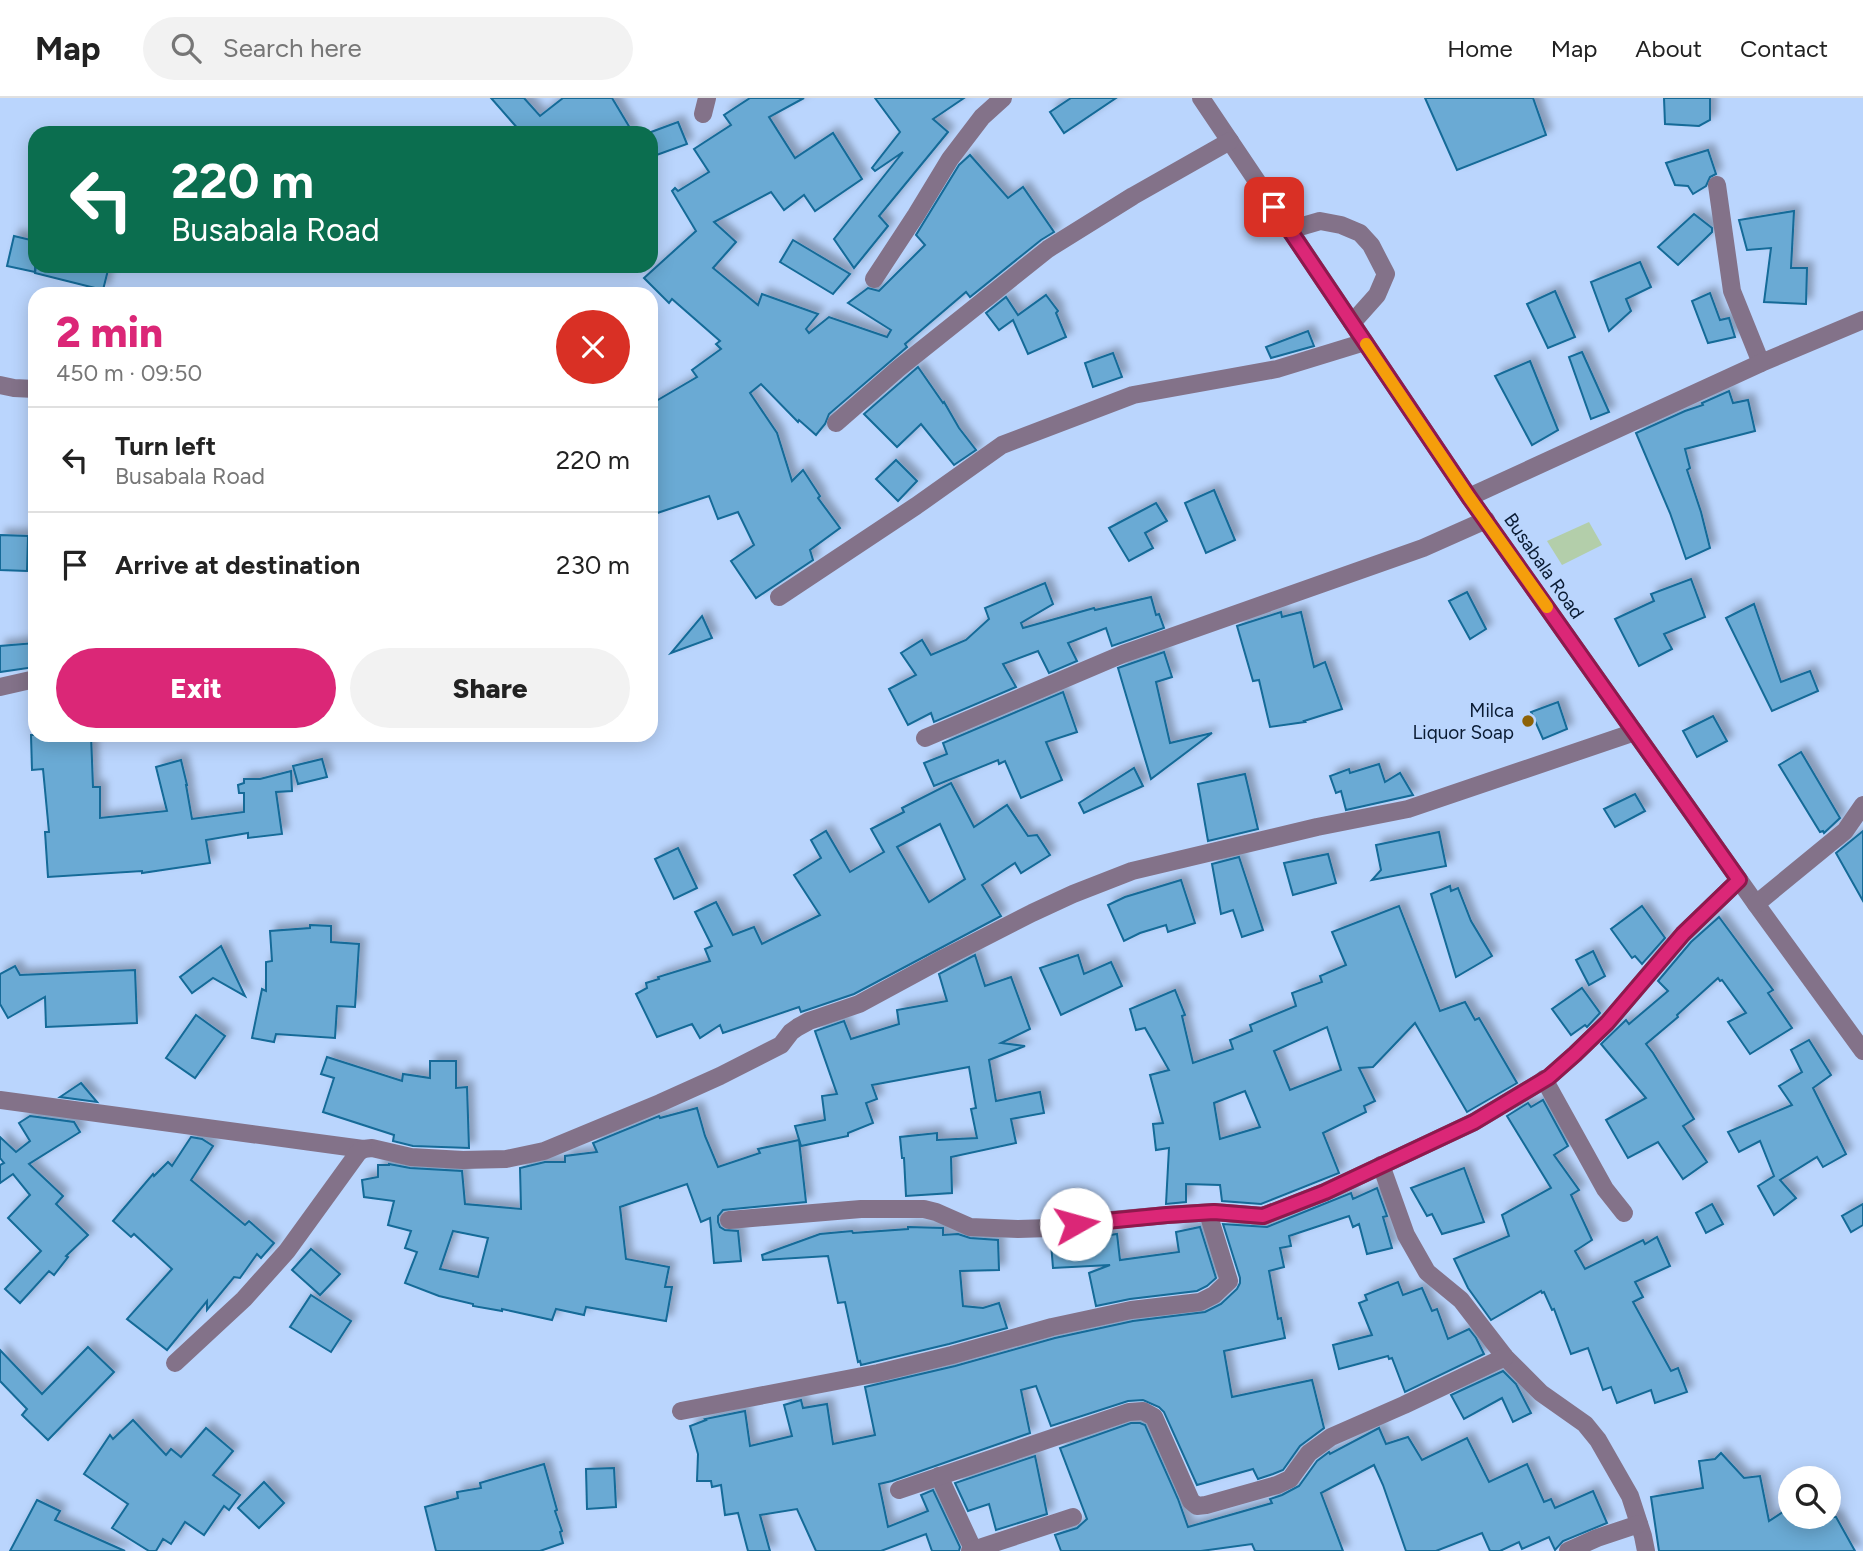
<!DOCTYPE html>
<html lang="en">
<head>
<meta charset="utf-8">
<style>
	:root { --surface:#fff; --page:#f2f2f2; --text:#222; --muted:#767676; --line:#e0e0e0; --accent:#db2777 }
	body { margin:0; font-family:Figtree,sans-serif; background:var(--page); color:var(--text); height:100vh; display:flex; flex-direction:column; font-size:26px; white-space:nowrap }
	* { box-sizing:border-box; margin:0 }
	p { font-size:23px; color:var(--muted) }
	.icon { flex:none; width:38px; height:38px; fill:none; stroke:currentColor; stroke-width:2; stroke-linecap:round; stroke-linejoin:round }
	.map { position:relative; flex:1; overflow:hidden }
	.drawer { position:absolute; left:28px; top:189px; width:630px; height:455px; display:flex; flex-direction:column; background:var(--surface); border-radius:21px; box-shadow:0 4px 18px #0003 }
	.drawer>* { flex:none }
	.banner { position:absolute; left:28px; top:28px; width:630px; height:147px; border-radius:21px; box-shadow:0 4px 18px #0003; background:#0b6e4f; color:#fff; overflow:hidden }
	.controls { position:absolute; left:1778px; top:1368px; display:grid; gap:14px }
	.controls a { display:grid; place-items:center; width:63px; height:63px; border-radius:50%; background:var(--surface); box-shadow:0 4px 18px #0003; font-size:35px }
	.pin { position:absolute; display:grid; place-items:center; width:60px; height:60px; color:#fff; margin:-30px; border-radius:14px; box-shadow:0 4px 10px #0006 }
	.me { position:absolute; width:77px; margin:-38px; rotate:83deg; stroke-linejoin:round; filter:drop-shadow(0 0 5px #0008) }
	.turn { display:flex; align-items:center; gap:24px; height:147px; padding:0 28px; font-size:32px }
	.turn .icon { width:91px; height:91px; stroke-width:2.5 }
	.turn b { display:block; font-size:49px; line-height:60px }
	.round { display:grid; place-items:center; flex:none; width:74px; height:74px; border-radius:37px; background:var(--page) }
	.headline { display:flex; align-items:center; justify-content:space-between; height:119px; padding:0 28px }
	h1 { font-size:42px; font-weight:800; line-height:52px; color:var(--accent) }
	.action { display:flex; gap:14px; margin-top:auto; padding:14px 28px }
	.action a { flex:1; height:80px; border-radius:42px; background:var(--accent); color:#fff; font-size:28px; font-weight:800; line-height:80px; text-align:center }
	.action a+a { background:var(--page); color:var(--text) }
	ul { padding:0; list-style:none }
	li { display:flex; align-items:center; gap:21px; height:105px; padding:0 28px; border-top:2px solid var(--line) }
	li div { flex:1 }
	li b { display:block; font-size:26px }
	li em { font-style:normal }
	header { display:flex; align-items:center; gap:42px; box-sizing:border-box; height:98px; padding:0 35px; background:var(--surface); border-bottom:2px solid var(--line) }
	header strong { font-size:33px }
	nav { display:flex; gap:38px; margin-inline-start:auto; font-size:24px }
	.search { width:490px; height:63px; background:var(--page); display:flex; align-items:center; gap:18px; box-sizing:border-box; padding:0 24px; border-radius:38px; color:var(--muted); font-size:26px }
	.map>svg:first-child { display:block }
	.green { fill:#b3ceaa }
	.building { fill:#6aaad4; stroke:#136b98; stroke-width:2; fill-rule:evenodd; filter:url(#shadow) }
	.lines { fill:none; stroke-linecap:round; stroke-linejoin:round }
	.minor { stroke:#837289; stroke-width:18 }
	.route-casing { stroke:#8e194d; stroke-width:18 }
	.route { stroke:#db2777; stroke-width:12 }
	.slow { stroke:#f59e0b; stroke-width:12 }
	.poi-dot { fill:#8d6207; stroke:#bad5fd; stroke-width:2.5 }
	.labels { text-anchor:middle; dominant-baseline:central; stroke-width:5; stroke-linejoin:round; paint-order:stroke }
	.street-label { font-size:19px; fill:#0a1b33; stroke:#bad5fd }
	.poi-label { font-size:19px; fill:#0a1b33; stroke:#bad5fd; text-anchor:end }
</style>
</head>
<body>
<header>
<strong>Map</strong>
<div class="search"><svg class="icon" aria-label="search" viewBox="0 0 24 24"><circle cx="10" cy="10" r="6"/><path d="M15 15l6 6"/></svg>Search here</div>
<nav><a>Home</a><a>Map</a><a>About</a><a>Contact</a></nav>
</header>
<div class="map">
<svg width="1863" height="1453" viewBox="0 0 1863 1453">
	<defs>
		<filter id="shadow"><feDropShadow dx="6" dy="-6" stdDeviation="3.5" flood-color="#0004"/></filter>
	</defs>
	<rect width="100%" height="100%" fill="#bad5fd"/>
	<path class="green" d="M1589,424L1602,447L1562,467L1547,443Z"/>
	<g class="building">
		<path d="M491,0H524L540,18L563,0H612L633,35H518L520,33Z"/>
		<path d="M750,0H804L769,19L795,60L833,35L862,81L815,113L804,97L784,112L771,94L714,124L736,144L713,170L758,207L762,196L818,216L806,231L809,235L829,219L887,239L891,232L848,205L868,190L879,193L925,147L916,137L959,67L970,57L1008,100L1023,89L1054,134L1041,142L970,199L966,194L905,246L907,249L829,316L825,326L816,337L799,322L798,324L761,286L750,295L777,335L792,383L803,372L820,398L818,400L840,430L810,452L813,462L756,500L731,463L754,447L738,414L718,421L709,398L651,417V306L697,279L692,272L721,251L716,246L720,243L672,201L669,205L644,180L696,133L672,93L675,90L678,93L709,74L694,51L731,27L724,17Z"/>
		<path d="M875,0H964L933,21L948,34L879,118L888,128L854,170L834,141L903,54L875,73L872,70L900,34Z"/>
		<path d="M1071,0H1116L1064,35L1050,14Z"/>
		<path d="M1425,0H1533L1546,37L1457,72Z"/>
		<path d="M1664,0H1710V22L1699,28L1665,26Z"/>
		<path d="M678,24L687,46L651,59V34Z"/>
		<path d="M1708,52L1716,76L1710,79L1706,88L1693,96L1688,88L1675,87L1666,65Z"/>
		<path d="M1794,113L1791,170H1807L1806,206L1764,204L1771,150L1747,152L1739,122Z"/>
		<path d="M1694,116L1712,130V134L1678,167L1658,149Z"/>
		<path d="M14,138L35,143V174L7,168Z"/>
		<path d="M793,142L850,176L833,196L780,164Z"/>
		<path d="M1640,164L1651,189L1626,201L1631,213L1609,233L1591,184Z"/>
		<path d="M36,168H109L103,192L35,175Z"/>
		<path d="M1555,193L1575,239L1548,250L1527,206Z"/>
		<path d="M1710,195L1720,222L1729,220L1735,239L1708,245L1692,203Z"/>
		<path d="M1046,197L1058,213L1056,215L1066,239L1028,256L1013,222L999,232L986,215L1006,199L1018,217Z"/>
		<path d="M1308,233L1314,248L1271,260L1266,249Z"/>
		<path d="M1582,254L1609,314L1591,321L1569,259Z"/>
		<path d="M1113,255L1122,279L1093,289L1085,265Z"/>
		<path d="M1530,263L1558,332L1532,347L1495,278Z"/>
		<path d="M918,269L943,305L944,304L959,330L976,352L954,367L921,326L897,349L864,316Z"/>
		<path d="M1729,293L1733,305L1748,302L1755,333L1685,351L1690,370L1687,372L1701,414L1710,450L1686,461L1670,415L1636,335L1685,313L1703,307L1702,305Z"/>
		<path d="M896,362L917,383L898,403L876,381Z"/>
		<path d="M1214,392L1235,442L1206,455L1185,405Z"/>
		<path d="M1156,405L1167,423L1145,435L1153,450L1129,463L1109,430Z"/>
		<path d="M0,437L28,438L27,473L0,472Z"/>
		<path d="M1691,481L1705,519L1664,536L1672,551L1639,568L1615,521L1654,503L1651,496Z"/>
		<path d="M1045,485L1053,506L1021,525L1023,530L1094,510L1095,512L1151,499L1156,517L1159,516L1164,530L1112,548L1106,530L1068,545L1077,563L1049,575L1038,553L1003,566L1016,589L934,624L931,615L908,627L889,591L916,577L901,555L922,542L931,557L966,542L989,521L985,510Z"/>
		<path d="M1467,494L1486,531L1470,541L1449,503Z"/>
		<path d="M1754,506L1781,584L1810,573L1818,593L1772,613L1726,520Z"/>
		<path d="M1281,514L1282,519L1301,514L1314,569L1325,564L1342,611L1304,623L1305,624L1270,629L1259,582L1253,583L1237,528Z"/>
		<path d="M702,518L712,540L671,555Z"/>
		<path d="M35,545V569L0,574V548Z"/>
		<path d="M1164,554L1172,579L1156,584L1170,645L1212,635L1151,681L1118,570Z"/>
		<path d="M1063,594L1077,634L1046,644L1062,682L1021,700L1005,663L999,666L998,662L934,688L924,665L947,656L943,645Z"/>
		<path d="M1558,604L1567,631L1543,641L1531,614Z"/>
		<path d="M1713,618L1727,643L1697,659L1683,633Z"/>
		<path d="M31,637H91L93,689H100V720L167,713L156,669L181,662L187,687H186L192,721L244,714V695H239L238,687L244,685V681H260L291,673L292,693L276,694L282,736L248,740V735L206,742L210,765L142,775V773L48,779L45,734H49L43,671L32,672Z"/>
		<path d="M1801,654L1840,720L1824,735L1823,733L1820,734L1779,667Z"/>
		<path d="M322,661L327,679L298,686L293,668Z"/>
		<path d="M1379,666L1385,684L1400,675L1413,697L1346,712L1341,693L1336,695L1330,678L1349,671L1350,675Z"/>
		<path d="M1134,670L1143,688L1084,715L1079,705Z"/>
		<path d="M1245,676L1258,731L1208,743L1198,686Z"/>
		<path d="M951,685L974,729L1007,707L1028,738L1037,737L1050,757L1021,775L1015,765L982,787L1001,818L854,896L801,914L799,909L723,935L720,927L700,940L692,926L657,939L636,896L647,890L646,885L659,881L658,879L710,863L705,851L712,848L695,814L716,804L733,837L754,829L762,846L820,817L794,777L821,760L811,742L826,733L850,774L884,754L871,731L904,714L902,710ZM940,726L965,781L929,804L897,749Z"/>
		<path d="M1635,696L1645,713L1615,729L1604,711Z"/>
		<path d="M1863,733V803L1836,755Z"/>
		<path d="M1439,734L1446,768L1372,782L1381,772L1376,747Z"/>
		<path d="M678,750L697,790L674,801L655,761Z"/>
		<path d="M1328,756L1336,785L1293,797L1284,765Z"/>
		<path d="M1239,759L1263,832L1242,839L1233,812L1221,816L1212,766Z"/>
		<path d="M1181,782L1195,825L1168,834L1166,827L1140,835L1124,843L1108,807L1125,799Z"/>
		<path d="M1450,788L1451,793L1458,790L1471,823L1492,858L1456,879L1431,796Z"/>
		<path d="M1399,808L1440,913L1465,904L1475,922L1479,920L1517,985L1467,1014L1415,925L1373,969L1359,970L1375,1003L1364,1008L1366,1014L1323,1035L1339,1075L1261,1106L1222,1103L1220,1087L1186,1086V1104L1166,1106L1169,1050L1156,1052L1153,1026L1163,1025L1150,977L1169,972L1145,930L1136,932L1130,911L1175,892L1185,917L1182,918L1193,965L1233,951L1230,942L1252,933L1250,927L1296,908L1292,895L1322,884L1320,878L1346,867L1332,834ZM1327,929L1341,972L1290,992L1274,953ZM1245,993L1260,1029L1220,1041L1214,1005Z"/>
		<path d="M1642,808L1665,840L1642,866L1635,858L1632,860L1611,831Z"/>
		<path d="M1719,819L1773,892L1768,895L1792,930L1750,956L1728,924L1746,915L1722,882L1720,883L1718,880L1677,917L1678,919L1646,946L1653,955L1694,1021L1683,1028L1707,1064L1683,1081L1658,1044L1628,1060L1606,1022L1646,1000L1601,946L1626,922L1629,926L1668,893L1658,883L1691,844Z"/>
		<path d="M310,827L331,828V844L359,846L355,909L337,908L335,940L276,936L274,944L252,940L262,891L266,893V864L272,863L270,833L310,830Z"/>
		<path d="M221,848L245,898L213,880L192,895L180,879Z"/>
		<path d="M1593,853L1605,878L1589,887L1576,862Z"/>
		<path d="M975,857L985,888L1011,879L1030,931L1001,945L1025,948L989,962L996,1003L1040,994L1044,1015L1011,1021L1016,1045L951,1059L952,1095L906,1098L904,1060H902L900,1039L937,1035V1042L977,1040L971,1011L976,1010L969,969L872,987L877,1001L866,1005L873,1025L848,1035V1038L801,1048L795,1028L825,1022L822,998L837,996L815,933L844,923L851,941L899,926L897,912L947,903L939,876Z"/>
		<path d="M1078,857L1084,876L1111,864L1122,888L1061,917L1040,870Z"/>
		<path d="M15,868L20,877L135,872L137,925L46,929L45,899L8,920L0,906V876Z"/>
		<path d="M1582,890L1600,915L1587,929L1585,927L1571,937L1552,911Z"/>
		<path d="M196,917L225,938L195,980L166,960Z"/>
		<path d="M1809,942L1831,977L1813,990L1846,1056L1823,1069L1817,1059L1780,1082L1796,1100L1774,1117L1758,1088L1774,1078L1760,1043L1739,1054L1728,1034L1792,1007L1779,988L1802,974L1791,952Z"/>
		<path d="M327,959L402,983L403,976L430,980V963H456V990L467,989L469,1050L413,1048L393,1043L394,1037L323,1014L334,980L321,976Z"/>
		<path d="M81,985L97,1004L60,999Z"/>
		<path d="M1543,1002L1568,1048L1554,1057L1579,1092L1571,1097L1592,1142L1575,1153L1585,1171L1643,1142L1645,1146L1657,1139L1670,1168L1635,1184L1643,1199L1633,1204L1671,1273L1678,1270L1687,1294L1655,1305L1651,1292L1617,1305L1611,1289L1603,1292L1588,1250L1571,1256L1554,1211L1552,1212L1544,1194L1542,1195L1541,1193L1491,1222L1468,1190L1454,1161L1509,1138L1502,1117L1551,1090L1507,1018L1528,1005L1531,1009Z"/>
		<path d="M697,1010L705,1038L718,1069L760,1055L758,1051L799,1042L806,1104L723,1112L718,1118V1124L720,1129L725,1132L738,1133L741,1163L714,1165L710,1120L701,1124L687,1086L620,1109L626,1161L669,1169L665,1189H672L666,1223L586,1209L584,1217L556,1211L552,1222L502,1211V1213L473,1208V1206L439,1198L405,1185L417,1154L405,1150L411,1133L388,1127L394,1103L364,1099L362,1082L378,1079V1067H389V1066L410,1070L462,1073L465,1106L521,1111L520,1070L545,1064H565V1058L597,1054L593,1045L659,1018L660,1020ZM453,1133L488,1140L478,1179L440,1171Z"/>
		<path d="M30,1018L74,1024L80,1034L29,1066L63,1098L56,1106L88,1137L66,1158L68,1159L54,1177L49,1173L20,1205L5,1191L41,1153L8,1120L30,1097L13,1076L0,1085V1067L4,1065L0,1060V1039L16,1054L30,1043L19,1025Z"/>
		<path d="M191,1039L202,1041L213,1048L191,1082L245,1127L249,1123L274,1145L261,1160L257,1156L240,1180L234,1179L207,1212V1203L167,1252L127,1221L172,1171L134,1136L131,1139L113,1123L153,1076L154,1078L168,1064L172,1068Z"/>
		<path d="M1464,1070L1484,1124L1442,1136L1432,1116L1427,1118L1411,1090Z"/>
		<path d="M1377,1090L1387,1118L1383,1119L1392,1150L1367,1156L1359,1126L1353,1129L1349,1118L1289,1138L1291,1148L1280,1150L1284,1169L1269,1173L1278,1221L1281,1220L1285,1240L1224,1253L1232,1299L1312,1282L1324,1330L1300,1348L1283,1372L1273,1376L1258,1381L1253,1371L1197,1387L1164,1314L1159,1309L1143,1302L1128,1303L1051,1328L1036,1288L1021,1292L1030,1335L892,1383L879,1386L888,1429L928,1413L921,1397L933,1392L960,1449L959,1453H932L926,1436L881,1453H816L797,1411L760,1417L770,1453H748L738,1415L725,1417L721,1387L712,1389L711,1383H697L698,1356L690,1328L706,1322L705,1321L745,1313L750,1348L792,1338L784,1307L801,1302L803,1310L827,1306L833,1346L875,1337L865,1289L955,1268L1055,1240L1133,1223L1205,1214L1221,1206L1237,1191L1240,1185V1180L1223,1126L1267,1129L1351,1095L1353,1101Z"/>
		<path d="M1712,1106L1723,1126L1706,1135L1696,1115Z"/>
		<path d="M1863,1106V1127L1851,1134L1842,1118Z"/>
		<path d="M908,1129L943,1130V1137L958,1136L970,1140L998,1142L999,1172L960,1173L963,1208L983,1210L999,1205L1007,1230L949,1246L861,1267L860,1263L858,1264L845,1204L838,1205L828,1158L763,1162L762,1157L820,1136L852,1133L853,1135L908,1131Z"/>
		<path d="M1200,1129L1216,1180L1207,1188L1197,1193L1130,1201L1096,1208L1089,1175L1110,1167L1053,1170L1051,1145L1086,1142L1085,1137L1102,1134L1104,1138L1117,1136L1120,1162L1179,1154L1176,1134Z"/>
		<path d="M311,1151L340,1176L320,1197L292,1172Z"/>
		<path d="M1398,1184L1403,1197L1422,1190L1432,1213L1437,1211L1448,1241L1469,1231L1476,1240L1484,1256L1405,1294L1392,1260L1389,1261L1388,1258L1339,1271L1333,1247L1372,1237L1359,1205L1367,1202L1365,1197Z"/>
		<path d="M311,1197L351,1223L331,1254L290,1229Z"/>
		<path d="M88,1249L114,1274L48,1342L22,1317L27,1311L0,1283V1252L42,1296Z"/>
		<path d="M1503,1273L1516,1286L1531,1315L1513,1324L1502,1300L1464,1321L1451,1297Z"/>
		<path d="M133,1322L166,1357L171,1351L181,1359L206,1330L233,1353L213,1377L240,1397L229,1412L224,1408L204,1437L185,1424L171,1446L163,1441L156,1453H149L112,1430L128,1406L84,1376L110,1337L113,1341Z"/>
		<path d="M1131,1325H1140L1145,1327L1178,1401L1188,1429L1272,1405L1270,1401L1282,1397L1299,1388L1317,1363L1329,1354L1330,1356L1379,1330L1386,1346L1408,1339L1422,1362L1467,1340L1489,1384L1527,1366L1544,1404L1551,1401L1555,1410L1593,1393L1607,1425L1563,1443L1555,1452L1549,1439L1522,1451L1519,1444L1500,1453H1490L1482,1435L1436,1453H1406L1383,1387L1374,1367L1321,1395L1343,1453H1255L1252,1446L1201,1453H1061L1055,1437L1077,1430L1087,1421L1060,1350Z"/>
		<path d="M1721,1355L1744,1380L1760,1378L1769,1423L1786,1412L1790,1419H1836L1855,1453H1659L1651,1399L1703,1390L1699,1363L1715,1361Z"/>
		<path d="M1035,1358L1047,1416L996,1432L989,1406L968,1413L955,1385Z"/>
		<path d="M544,1366L557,1412L555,1413L562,1433L560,1434L563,1445L540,1453H436L425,1409L458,1400L457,1394L481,1390L480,1385Z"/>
		<path d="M614,1370L616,1409L587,1411L586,1371Z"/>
		<path d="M264,1384L284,1405L259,1430L238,1410Z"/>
		<path d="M37,1402L60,1413L55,1422L125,1453H10Z"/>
	</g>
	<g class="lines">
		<g class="minor">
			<path d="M1201,0L1469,399L1756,806L1863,953"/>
			<path d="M703,16L707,0"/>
			<path d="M1717,87L1732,193L1761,265"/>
			<path d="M1289,132L1320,123L1341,127L1360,135L1371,147L1386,176L1377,197L1352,225"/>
			<path d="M874,181L916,117L950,61L982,19L1003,0"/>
			<path d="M0,287L14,290L35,291"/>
			<path d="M836,325L899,270L1048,151L1133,98L1230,43"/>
			<path d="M1469,399L1761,265L1863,222"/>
			<path d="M779,499L916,408L1002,347L1133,297L1277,271L1365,244"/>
			<path d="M0,589L35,581"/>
			<path d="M925,640L1123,556L1423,450L1486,422"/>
			<path d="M1756,806L1845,733L1863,707"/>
			<path d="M1544,981L1605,1091L1624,1115"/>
			<path d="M0,1002L363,1051L372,1050L411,1059L463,1062L506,1061L544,1053L660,1005L720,978L781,947L791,934L798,929L809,923L859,906L944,860L1032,815L1073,796L1132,773L1317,729L1408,711L1635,634"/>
			<path d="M1381,1067L1406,1137L1427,1174L1461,1202L1505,1259L1541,1295L1585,1326L1598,1342L1630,1398L1643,1438L1646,1453"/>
			<path d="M729,1122L861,1111H924L936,1114L970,1129L1018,1131L1050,1130L1101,1123L1167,1117L1214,1114L1263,1118L1325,1094L1474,1024L1549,979L1575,956L1607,925L1683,836L1739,782"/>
			<path d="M175,1265L244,1201L287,1153L358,1055L363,1051"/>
			<path d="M681,1313L878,1275L952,1257L1052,1229L1131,1212L1200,1204L1214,1197L1229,1183L1208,1115"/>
			<path d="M939,1378L973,1451"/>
			<path d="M899,1392L1129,1314L1143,1313L1154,1319L1191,1403L1197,1408L1206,1407L1277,1387L1290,1381L1309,1355L1331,1339L1404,1307L1505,1259"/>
			<path d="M970,1453L1073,1419"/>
			<path d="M1568,1453L1597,1440L1639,1426"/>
		</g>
	</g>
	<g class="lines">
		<defs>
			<path id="route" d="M1076,1126L1167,1117L1214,1114L1263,1118L1325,1094L1474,1024L1549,979L1575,956L1607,925L1683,836L1739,782L1469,399L1274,109"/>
		</defs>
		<use href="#route" class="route-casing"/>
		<use href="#route" class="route"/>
		<path class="slow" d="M1366,246L1469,399L1547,509"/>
	</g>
	<circle class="poi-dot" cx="1528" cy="623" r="7"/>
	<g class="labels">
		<g class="street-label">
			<text transform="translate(1544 468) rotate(55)">Busabala Road</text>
		</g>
		<g class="poi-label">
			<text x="1514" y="612">Milca<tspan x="1514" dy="22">Liquor Soap</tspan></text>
		</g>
	</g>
</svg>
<div class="controls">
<a><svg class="icon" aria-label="search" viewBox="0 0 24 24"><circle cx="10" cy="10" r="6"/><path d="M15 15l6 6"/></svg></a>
</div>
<div class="pin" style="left:1274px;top:109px;background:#d93025"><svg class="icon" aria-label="arrive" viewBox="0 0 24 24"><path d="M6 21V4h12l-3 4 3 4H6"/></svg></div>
<svg class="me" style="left:1076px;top:1126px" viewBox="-20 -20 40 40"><circle r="19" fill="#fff"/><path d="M0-13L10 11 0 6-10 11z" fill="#db2777"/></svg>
<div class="banner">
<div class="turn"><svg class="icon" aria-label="left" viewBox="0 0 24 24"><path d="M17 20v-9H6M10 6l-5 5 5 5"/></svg><div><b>220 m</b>Busabala Road</div></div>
</div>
<section class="drawer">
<div class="headline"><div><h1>2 min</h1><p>450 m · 09:50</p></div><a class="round" style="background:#d93025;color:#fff"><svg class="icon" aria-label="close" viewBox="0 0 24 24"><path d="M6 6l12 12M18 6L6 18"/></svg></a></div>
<ul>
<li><svg class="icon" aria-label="left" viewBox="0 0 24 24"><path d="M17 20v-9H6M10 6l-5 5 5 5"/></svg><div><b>Turn left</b><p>Busabala Road</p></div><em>220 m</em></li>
<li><svg class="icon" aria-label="arrive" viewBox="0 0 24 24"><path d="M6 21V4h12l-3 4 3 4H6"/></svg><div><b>Arrive at destination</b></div><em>230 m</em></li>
</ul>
<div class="action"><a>Exit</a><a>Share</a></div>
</section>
</div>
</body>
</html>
